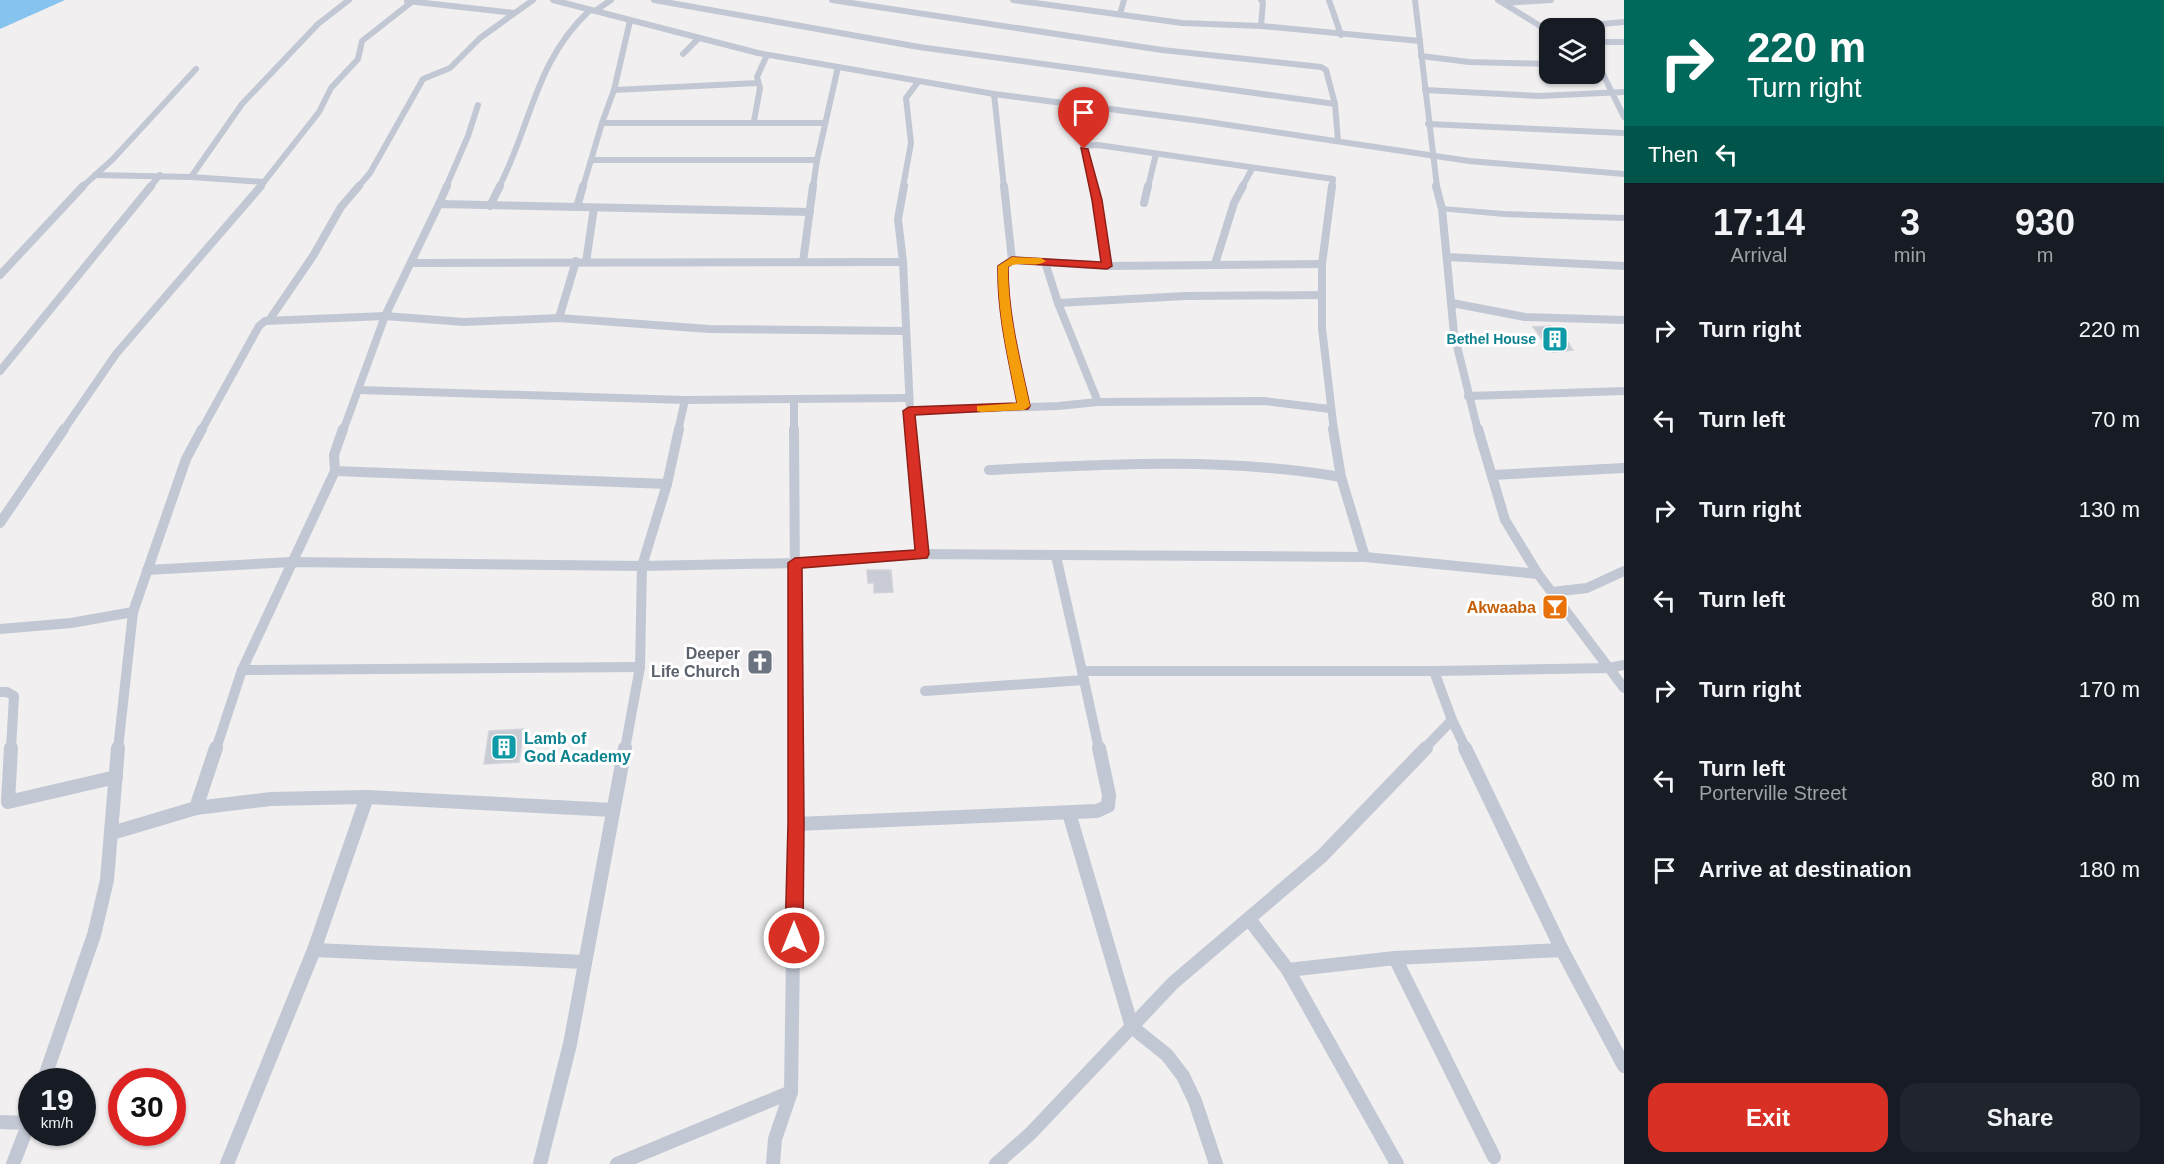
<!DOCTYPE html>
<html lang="en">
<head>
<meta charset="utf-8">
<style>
	:root { --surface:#171b24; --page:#20242c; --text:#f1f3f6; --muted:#9ea1a6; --accent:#d93025 }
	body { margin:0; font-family:Arial,sans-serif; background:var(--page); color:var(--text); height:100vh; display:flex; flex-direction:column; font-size:22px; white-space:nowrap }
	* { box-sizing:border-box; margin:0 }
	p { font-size:20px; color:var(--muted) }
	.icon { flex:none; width:33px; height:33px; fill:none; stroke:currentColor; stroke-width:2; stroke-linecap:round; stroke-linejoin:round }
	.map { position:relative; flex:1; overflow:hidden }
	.details { display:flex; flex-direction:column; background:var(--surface); width:540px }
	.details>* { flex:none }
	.top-card { background:#00695c; color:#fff; overflow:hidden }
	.controls { position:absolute; left:1539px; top:18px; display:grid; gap:12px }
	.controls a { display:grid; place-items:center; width:66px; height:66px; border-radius:12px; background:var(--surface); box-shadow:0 2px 4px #0004; font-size:30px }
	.speed { position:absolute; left:18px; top:1068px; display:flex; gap:12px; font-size:30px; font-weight:700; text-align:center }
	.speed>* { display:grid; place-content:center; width:78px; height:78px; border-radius:50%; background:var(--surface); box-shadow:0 2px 4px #0004; line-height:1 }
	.speed small { font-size:15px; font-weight:400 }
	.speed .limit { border:9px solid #d22; background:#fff; color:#111 }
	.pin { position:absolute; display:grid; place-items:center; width:51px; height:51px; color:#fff; margin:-62px -26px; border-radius:50% 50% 50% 0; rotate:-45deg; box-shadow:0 0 6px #0007 }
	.pin .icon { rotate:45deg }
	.me { position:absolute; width:66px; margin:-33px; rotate:0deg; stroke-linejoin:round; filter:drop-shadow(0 0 4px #0008) }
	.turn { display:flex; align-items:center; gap:21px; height:126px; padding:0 24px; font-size:27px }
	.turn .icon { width:78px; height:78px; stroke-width:2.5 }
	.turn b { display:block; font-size:42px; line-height:51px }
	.then { display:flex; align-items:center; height:57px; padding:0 24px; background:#0003; gap:12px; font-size:22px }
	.eta { display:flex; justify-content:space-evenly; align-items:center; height:102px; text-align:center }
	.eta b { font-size:36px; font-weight:700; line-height:42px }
	.primary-button { display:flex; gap:12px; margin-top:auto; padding:12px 24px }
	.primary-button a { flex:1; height:69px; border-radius:18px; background:var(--accent); color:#fff; font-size:24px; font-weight:700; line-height:69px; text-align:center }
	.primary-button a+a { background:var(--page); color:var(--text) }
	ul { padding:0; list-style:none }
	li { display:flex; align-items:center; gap:18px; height:90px; padding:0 24px }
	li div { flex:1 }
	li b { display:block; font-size:22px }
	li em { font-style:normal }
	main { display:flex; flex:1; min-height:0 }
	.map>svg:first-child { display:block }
	.water { fill:#87c3ef }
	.building { fill:#caccd5; stroke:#d2d3da; stroke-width:1.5 }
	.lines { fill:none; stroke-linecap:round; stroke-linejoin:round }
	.minor-far3 { stroke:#c2c7d4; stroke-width:6 }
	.minor-far2 { stroke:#c2c7d4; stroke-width:8 }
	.minor-far1 { stroke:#c2c7d4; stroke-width:10 }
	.minor { stroke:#c2c7d4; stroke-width:14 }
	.tertiary { fill:#c2c7d4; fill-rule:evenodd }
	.route { fill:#d93025; stroke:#8d1f18; stroke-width:1.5 }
	.slow { fill:#f59e0b }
	.labels { text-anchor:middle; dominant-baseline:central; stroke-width:6; stroke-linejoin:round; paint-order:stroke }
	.far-culture-label { font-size:14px; font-weight:bold; fill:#0d838f; stroke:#fff; text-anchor:end }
	.food-label { font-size:16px; font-weight:bold; fill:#c56008; stroke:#fff; text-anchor:end }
	.worship-label { font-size:16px; font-weight:bold; fill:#5b616d; stroke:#fff; text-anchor:end }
	.culture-label { font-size:16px; font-weight:bold; fill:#0d838f; stroke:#fff; text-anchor:start }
</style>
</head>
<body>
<main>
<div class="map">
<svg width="1624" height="1164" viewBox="0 0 1624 1164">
	<rect width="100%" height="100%" fill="#f1efef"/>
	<path class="water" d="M0,0H65L0,29Z"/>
	<g class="building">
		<path d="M1550,326L1553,330H1560L1573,350L1552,352L1533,327Z"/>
		<path d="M867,570H891L893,592L874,593V583H868Z"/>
		<path d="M748,657L773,658L772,672H755L756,667L748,666Z"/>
		<path d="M524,729L519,762L484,764L489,731Z"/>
	</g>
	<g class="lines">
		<g class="minor-far3">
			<path d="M553,0L758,53L994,94L1202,121L1469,161L1624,174"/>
			<path d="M654,0L919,47L1335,104"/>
			<path d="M832,0L1162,50L1321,67L1326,70L1335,104L1338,141"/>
			<path d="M1013,0L1182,23L1261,26L1420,41"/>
			<path d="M1261,0L1263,2L1261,26"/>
			<path d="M1329,0L1341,35"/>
			<path d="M1415,0L1437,187"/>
			<path d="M1498,0L1550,32"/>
			<path d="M407,1L514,13"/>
			<path d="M1504,3L1551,0"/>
			<path d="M595,11L611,0"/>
			<path d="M1120,14L1124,0"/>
			<path d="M1556,28L1624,22"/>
			<path d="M1594,42H1624"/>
			<path d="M683,54L699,38"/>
			<path d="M1421,56L1469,62L1550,64"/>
			<path d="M1594,56L1624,117"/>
			<path d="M614,90L758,83"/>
			<path d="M1425,90L1539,96L1624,92"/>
			<path d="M994,94L1004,187"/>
			<path d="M754,121L760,88L757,77L767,55"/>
			<path d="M602,123L614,90L630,21"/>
			<path d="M1428,124L1624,133"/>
			<path d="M592,160H817"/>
			<path d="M95,175L191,177"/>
			<path d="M264,182L191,177L242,104L318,24L349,0"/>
			<path d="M82,187L112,160L196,69"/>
			<path d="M150,187L160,175"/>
			<path d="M260,187L319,112L331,88L358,59L362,41L413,1"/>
			<path d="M358,187L370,173L423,79L450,68L480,38L533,0"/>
			<path d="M446,187L468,136L478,105"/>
			<path d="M499,187C532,124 534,62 590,10"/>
			<path d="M583,187L602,123H824"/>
			<path d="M813,187L817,160L838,67"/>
			<path d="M903,187L911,143L906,98L918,82"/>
			<path d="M1094,187L1083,146L1098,145L1333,179L1332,187"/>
			<path d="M1148,187L1156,154"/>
			<path d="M1242,187L1252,169"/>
		</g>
		<g class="minor-far2">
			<path d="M904,186L898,219L903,262L911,431"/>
			<path d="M1004,186L1012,260"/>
			<path d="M1093,186L1107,266"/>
			<path d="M1332,186L1322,264V328L1334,431"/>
			<path d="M1436,186L1442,209L1454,334L1478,431"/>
			<path d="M1144,203L1148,186"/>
			<path d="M439,204L447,186"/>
			<path d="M490,206L500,186"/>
			<path d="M577,207L583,186"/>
			<path d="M1447,257L1624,266"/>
			<path d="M586,262L594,208"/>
			<path d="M803,262L813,186"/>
			<path d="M1045,262L1058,303L1098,402"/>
			<path d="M411,263L903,262"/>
			<path d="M1215,264L1234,203L1243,186"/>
			<path d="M0,275L83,186"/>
			<path d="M1058,303L1185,296L1322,295"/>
			<path d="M1452,303L1525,317L1624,320"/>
			<path d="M559,318L576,261"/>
			<path d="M270,319L313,256L341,207L359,186"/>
			<path d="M0,371L151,186"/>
			<path d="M359,390L685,400L908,398"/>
			<path d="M1468,396L1624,391"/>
			<path d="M794,399V431"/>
			<path d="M1024,407L1007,319L1003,266L1012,260L1107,266L1322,264"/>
			<path d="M909,411L1058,406L1098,402L1264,401L1330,409"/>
			<path d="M63,431L116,354L261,186"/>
			<path d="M201,431L259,326L265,321L385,316L464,322L559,318L709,329L904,331"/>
			<path d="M343,431L385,316L439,204L810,212"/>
			<path d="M678,431L685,400"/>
		</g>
		<g class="minor-far1">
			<path d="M794,429L796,749"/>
			<path d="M911,429L923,554"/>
			<path d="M1333,429L1341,477L1365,557"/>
			<path d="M1478,429L1505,520L1538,574L1624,688"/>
			<path d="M989,470C1106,464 1225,457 1341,477"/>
			<path d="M335,471L667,484"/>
			<path d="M1493,475L1624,468"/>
			<path d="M0,523L64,429"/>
			<path d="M1056,556L1082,671H1434L1609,668L1624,665"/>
			<path d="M147,570L291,562L642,566L795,563L923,554L1365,557L1538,574"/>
			<path d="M1552,592L1587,588L1624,571"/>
			<path d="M0,629L71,623L133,612"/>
			<path d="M242,670L640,667"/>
			<path d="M1082,671L1099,749"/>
			<path d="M1434,671L1452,720L1466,749"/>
			<path d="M925,691L1084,680"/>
			<path d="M0,692H7L14,696L11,749"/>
			<path d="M118,749L133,612L186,459L202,429"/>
			<path d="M216,749L242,670L335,471L334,455L343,429"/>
			<path d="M625,749L640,667L642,566L667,484L679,429"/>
			<path d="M1424,749L1452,720"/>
		</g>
		<g class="minor">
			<path d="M11,748L8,802L116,777"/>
			<path d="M1465,748L1562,950L1624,1066"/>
			<path d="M196,808L216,748"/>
			<path d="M1069,813L1132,1027L1167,1055L1183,1076L1195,1101L1216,1164"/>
			<path d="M796,824L1097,811L1108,806L1109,795L1099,748"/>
			<path d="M112,833L196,808L271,799L367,797L613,810"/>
			<path d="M1249,919L1288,970L1397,1164"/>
			<path d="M314,950L585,962"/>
			<path d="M1395,958L1494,1157"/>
			<path d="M1288,970L1395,958L1562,950"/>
			<path d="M43,1082L94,935L107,880L118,748"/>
			<path d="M0,1122L29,1123"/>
			<path d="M13,1164L32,1115"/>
			<path d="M227,1164L314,950L367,797"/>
			<path d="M540,1164L570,1044L625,748"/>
			<path d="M617,1164L791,1092"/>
			<path d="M773,1164L775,1139L791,1092L796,748"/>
			<path d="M996,1164L1031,1133L1173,983L1322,856L1426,748"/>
		</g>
		<path class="tertiary" d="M1442,206L1504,211L1624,215V221L1504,217L1439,211V207Z"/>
	</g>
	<path class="route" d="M1081,148L1088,149L1102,200L1112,266L1107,269L1014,263L1008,267C1008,315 1020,360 1030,406L1028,409L915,415L929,554L927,558L802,568L804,824L803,938L800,944L794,947L788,944L785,938L788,824V563L795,558L915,550L903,411L909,407L1017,403C1008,357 997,313 998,266L1012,257L1101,262L1092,200Z"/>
	<path class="slow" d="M1012,257L1041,258L1046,261C1035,269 1020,260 1008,267C1008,315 1020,360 1030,406L1024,410L981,412L977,411V406L1017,403C1008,357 997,313 998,266Z"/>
	<defs>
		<symbol id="building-square" viewBox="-11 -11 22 22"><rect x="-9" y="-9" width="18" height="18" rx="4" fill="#0f9aa8" stroke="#fff"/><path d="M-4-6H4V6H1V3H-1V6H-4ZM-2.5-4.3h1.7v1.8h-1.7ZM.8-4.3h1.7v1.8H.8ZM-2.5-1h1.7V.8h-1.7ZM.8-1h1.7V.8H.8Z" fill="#fff"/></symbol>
		<symbol id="bar-square" viewBox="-11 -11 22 22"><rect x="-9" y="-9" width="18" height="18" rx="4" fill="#e8710a" stroke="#fff"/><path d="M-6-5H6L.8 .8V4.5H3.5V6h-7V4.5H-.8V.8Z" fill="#fff"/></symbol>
		<symbol id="church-square" viewBox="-11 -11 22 22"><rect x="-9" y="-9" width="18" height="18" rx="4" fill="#6b7280" stroke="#fff"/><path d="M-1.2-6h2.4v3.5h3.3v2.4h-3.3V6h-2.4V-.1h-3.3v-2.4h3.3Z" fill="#fff"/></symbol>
	</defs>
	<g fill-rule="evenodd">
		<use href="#building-square" x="1540" y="324" width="30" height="30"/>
		<use href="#bar-square" x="1540" y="592" width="30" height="30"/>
		<use href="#church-square" x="745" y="647" width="30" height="30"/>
		<use href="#building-square" x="489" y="732" width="30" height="30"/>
	</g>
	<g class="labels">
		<g class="far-culture-label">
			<text x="1536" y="339">Bethel House</text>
		</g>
		<g class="food-label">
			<text x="1536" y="607">Akwaaba</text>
		</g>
		<g class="worship-label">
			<text x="740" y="653">Deeper<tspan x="740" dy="18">Life Church</tspan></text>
		</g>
		<g class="culture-label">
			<text x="524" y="738">Lamb of<tspan x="524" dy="18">God Academy</tspan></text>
		</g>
	</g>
</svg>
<div class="controls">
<a><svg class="icon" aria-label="layers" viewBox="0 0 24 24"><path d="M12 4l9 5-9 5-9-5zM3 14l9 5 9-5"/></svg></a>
</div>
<div class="speed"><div>19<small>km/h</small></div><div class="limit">30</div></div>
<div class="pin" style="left:1084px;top:149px;background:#d93025"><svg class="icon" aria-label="arrive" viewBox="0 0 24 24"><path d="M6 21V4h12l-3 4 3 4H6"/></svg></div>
<svg class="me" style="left:794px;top:938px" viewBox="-20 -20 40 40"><circle r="17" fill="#d93025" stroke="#fff" stroke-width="3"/><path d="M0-11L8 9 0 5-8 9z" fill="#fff"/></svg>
</div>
<section class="details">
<div class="top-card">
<div class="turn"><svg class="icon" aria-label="right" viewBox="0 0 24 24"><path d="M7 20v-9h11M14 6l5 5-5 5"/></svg><div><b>220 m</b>Turn right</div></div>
<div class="then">Then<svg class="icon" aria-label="left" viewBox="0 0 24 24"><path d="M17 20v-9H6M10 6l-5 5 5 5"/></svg></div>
</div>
<div class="eta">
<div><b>17:14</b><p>Arrival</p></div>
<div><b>3</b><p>min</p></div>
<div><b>930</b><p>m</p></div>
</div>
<ul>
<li><svg class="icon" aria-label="right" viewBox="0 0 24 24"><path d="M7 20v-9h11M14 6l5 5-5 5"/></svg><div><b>Turn right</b></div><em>220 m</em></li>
<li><svg class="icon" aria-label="left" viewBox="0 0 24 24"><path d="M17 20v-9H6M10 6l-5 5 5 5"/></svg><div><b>Turn left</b></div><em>70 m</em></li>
<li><svg class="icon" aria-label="right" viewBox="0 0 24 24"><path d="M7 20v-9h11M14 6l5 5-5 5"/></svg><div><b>Turn right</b></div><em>130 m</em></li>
<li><svg class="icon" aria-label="left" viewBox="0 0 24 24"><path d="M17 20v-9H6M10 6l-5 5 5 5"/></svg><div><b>Turn left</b></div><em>80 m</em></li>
<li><svg class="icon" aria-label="right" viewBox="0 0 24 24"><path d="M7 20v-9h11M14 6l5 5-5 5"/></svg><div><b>Turn right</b></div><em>170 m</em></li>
<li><svg class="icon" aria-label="left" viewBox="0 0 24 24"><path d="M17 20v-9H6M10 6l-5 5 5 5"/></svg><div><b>Turn left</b><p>Porterville Street</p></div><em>80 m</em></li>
<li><svg class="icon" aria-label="arrive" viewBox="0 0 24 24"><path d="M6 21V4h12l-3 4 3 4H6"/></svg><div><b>Arrive at destination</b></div><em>180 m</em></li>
</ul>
<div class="primary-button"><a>Exit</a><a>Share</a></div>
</section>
</main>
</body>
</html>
